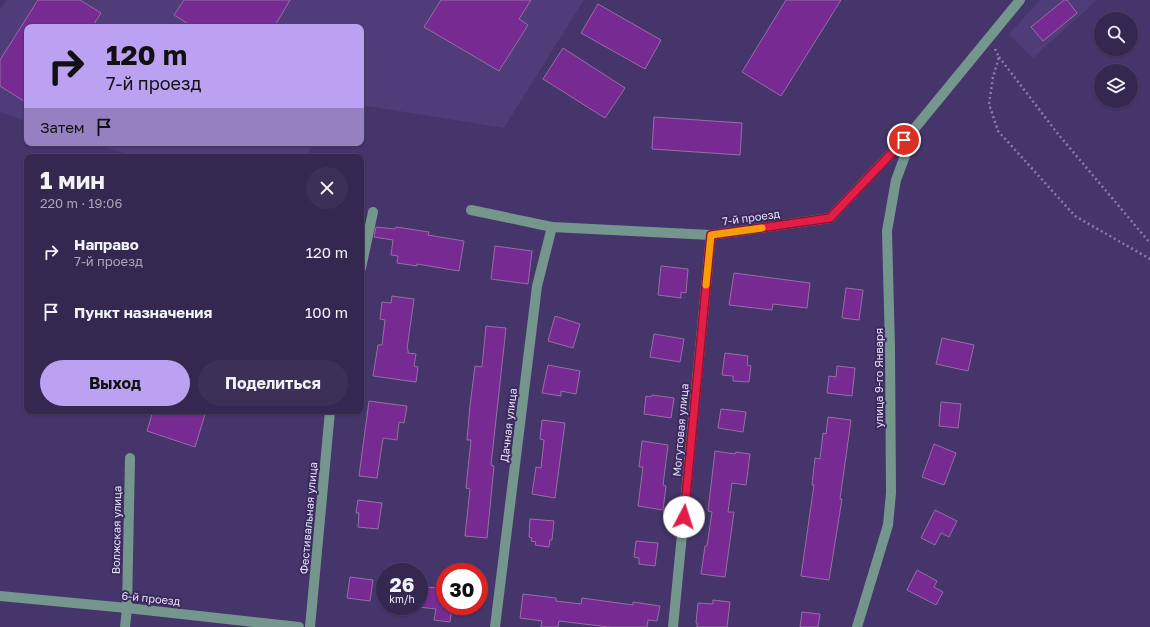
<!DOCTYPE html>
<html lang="ru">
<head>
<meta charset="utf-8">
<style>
	:root { --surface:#342850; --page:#3c3057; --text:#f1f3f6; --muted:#a9a6b7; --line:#4e4467; --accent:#bca0f2 }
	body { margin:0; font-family:"Golos Text",sans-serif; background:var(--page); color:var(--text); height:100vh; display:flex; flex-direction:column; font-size:15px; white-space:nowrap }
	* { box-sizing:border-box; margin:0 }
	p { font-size:13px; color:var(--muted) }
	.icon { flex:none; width:22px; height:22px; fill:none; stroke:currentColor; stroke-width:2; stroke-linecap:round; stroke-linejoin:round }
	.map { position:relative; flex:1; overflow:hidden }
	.sheet { position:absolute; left:24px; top:154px; width:340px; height:260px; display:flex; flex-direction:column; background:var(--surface); border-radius:8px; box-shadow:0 1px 3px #0004,0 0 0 1px var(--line) }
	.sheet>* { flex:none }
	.banner { position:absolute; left:24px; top:24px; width:340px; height:122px; border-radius:8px; box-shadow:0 1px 3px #0004,0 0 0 1px var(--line); background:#bca0f2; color:#111; overflow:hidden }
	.controls { position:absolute; left:1094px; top:12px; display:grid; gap:8px }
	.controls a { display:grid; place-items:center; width:44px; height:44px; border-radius:50%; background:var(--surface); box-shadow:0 1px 3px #0004,0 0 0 1px var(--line); font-size:20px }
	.speed { position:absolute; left:376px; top:563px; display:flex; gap:8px; font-size:20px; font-weight:700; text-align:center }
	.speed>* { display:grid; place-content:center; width:52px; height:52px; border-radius:50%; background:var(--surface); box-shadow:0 1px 3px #0004,0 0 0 1px var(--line); line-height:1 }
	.speed small { font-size:10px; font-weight:400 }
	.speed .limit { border:6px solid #d22; background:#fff; color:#111 }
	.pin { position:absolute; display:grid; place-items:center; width:34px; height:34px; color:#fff; margin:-17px; border:2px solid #fff; border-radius:50%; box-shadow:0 1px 4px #0007 }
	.me { position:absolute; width:44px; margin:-22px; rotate:5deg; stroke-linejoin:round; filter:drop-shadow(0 0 3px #0008) }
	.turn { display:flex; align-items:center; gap:14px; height:84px; padding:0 16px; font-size:18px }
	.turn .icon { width:52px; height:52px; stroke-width:2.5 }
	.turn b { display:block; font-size:28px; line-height:34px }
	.then { display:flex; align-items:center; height:38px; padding:0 16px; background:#0003; gap:8px; font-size:15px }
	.round { display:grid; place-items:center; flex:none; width:42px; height:42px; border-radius:21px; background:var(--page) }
	.overview { display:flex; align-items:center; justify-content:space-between; height:68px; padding:0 16px }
	h1 { font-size:24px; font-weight:700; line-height:30px }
	.primary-button { display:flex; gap:8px; margin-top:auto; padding:8px 16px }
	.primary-button a { flex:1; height:46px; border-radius:24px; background:var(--accent); color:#111; font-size:16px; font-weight:700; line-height:46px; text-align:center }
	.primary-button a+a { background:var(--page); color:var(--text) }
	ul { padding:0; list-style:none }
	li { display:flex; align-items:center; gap:12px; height:60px; padding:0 16px }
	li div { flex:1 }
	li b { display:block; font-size:15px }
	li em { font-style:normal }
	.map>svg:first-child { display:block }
	.built { fill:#4f3c79 }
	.building { fill:#772a91; stroke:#956fa4 }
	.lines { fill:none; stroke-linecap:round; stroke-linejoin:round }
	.path { stroke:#8a7ea8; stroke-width:2.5; stroke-dasharray:2 3; stroke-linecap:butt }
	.minor { stroke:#74968d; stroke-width:10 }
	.route-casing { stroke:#92132f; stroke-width:10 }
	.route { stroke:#e11d48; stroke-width:7 }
	.slow { stroke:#f59e0b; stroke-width:7 }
	.labels { text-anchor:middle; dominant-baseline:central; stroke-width:4; stroke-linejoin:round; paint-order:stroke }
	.street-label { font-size:11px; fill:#e7e1fb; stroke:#3b2a5e }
</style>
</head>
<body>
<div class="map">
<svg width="1150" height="627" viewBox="0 0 1150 627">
	<rect width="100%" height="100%" fill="#45356a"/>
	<g class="built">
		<path d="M6,0H584L504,128L361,105V27H27V121L0,112V10Z"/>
		<path d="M1040,0H1097L1033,58L1009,34Z"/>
		<path d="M94,143H312L307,157H136Z"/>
	</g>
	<g class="building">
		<path d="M38,0H80L101,13L92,27H27V103L0,86V60Z"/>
		<path d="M184,0H290L274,27H193L174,15Z"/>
		<path d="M441,0H531L519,19L528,25L499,71L424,27Z"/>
		<path d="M786,0H841L781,96L742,72Z"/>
		<path d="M1064,0H1067L1077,13L1043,41L1031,27Z"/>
		<path d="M598,4L661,40L645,69L581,33Z"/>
		<path d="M563,48L625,88L605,118L543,79Z"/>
		<path d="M654,117L742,123L740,155L652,149Z"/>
		<path d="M376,227L395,229L396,227L429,232L428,235L464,241L459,271L417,264V266L397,263L398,256L391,255L393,240L374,237Z"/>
		<path d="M495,246L532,251L528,284L491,279Z"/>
		<path d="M661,266L688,269L686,293L681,292V298L658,295Z"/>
		<path d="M734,273L810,283L807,308L773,304L772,310L729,305Z"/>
		<path d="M846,288L863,290L859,320L842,318Z"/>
		<path d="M392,296L414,299L407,349H408V353L416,354L414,366L418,367L416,382L373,376L378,345H382L385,320L380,319L382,302L391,303Z"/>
		<path d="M555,316L580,324L573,348L548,341Z"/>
		<path d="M486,326L506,328L491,465L494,466L487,538L465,536L470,489L466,488L471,440H467L470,406L475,366L482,367Z"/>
		<path d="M654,334L684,339L680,362L650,357Z"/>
		<path d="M942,338L974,345L968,371L936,364Z"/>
		<path d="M725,353L748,356L747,365L751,366L749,382L733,381V376L722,375Z"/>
		<path d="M548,365L580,371L576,394L561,391V396L542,393Z"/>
		<path d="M837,366L855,368L852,396L827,393L829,376L836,377Z"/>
		<path d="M652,395L674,398L671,418L644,414L646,396L651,397Z"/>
		<path d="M369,401L407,406L404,423L399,422L397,440L383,438L377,478L359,476Z"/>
		<path d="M941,402L961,404L958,428L939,426Z"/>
		<path d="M721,409L746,412L743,432L718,428Z"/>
		<path d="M153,411H206L195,447L147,431Z"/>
		<path d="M828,417L851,420L840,499H842L829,580L801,576L814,485H812L815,458L820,459L823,433L826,434Z"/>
		<path d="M542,420L565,423L555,498L532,494L536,467L541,468L544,440L540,439Z"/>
		<path d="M642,441L668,445L663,485L666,486L663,510L638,506L643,467H639Z"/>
		<path d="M934,444L956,453L944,485L922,477Z"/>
		<path d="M715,451L735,454L736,452L750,454L746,485L732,483L728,512H734L725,577L701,574L705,546H707L712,512L708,511Z"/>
		<path d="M358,500L382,503L378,529L358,527L359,513H356Z"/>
		<path d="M935,510L957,521L949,537L941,533L935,545L921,538Z"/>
		<path d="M530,519L554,521L552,540H550L549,547L535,545L536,542L531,541L532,538L529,537Z"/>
		<path d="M636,541L658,543L655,566L639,564V558L634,557Z"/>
		<path d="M917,570L937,581L934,587L943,592L936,605L907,590Z"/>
		<path d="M350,577L373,580L370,601L347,598Z"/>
		<path d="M419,586L445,589V606H452L450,622L434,620L436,609L419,607Z"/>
		<path d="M523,594L556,598V601L581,604L582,598L633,605V602L660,606L657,621L648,620L647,627H609L559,621L558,627H541L542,621L520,618Z"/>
		<path d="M713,600L730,602L727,627H697V623H696L698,603L713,604Z"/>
		<path d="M802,612L820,614L818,627H800Z"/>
	</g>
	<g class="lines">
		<g class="path">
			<path d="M995,49L999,57L993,77L989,104L998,131L1075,216L1150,259"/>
			<path d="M999,57L1058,134L1150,243"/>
		</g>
		<g class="minor">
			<path d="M471,210L552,227L711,235L830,218L915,128L1020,0"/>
			<path d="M361,268L373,212"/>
			<path d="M0,596L127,608L299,627"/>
			<path d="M125,627L127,608L130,458"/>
			<path d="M310,627L330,411"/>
			<path d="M495,627L537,286L552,227"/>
			<path d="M673,627L711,235"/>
			<path d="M857,627L888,525L891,493L890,348L887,231L896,180L914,132"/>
		</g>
	</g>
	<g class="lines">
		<defs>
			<path id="route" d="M684,517L711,235L830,218L904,140"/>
		</defs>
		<use href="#route" class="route-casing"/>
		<use href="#route" class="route"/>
		<path class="slow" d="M706,285L711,235L762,228"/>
	</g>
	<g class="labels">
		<g class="street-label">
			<text transform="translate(751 217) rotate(-8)">7-й проезд</text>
			<text transform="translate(878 378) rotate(-90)">улица 9-го Января</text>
			<text transform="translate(508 425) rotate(-83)">Дачная улица</text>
			<text transform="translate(680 430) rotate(-85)">Могутовая улица</text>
			<text transform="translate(308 518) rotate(-85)">Фестивальная улица</text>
			<text transform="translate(116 530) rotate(-89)">Волжская улица</text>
			<text transform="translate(151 598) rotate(6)">6-й проезд</text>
		</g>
	</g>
</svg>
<div class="controls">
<a><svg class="icon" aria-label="search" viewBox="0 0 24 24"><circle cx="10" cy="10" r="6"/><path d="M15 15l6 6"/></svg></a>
<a><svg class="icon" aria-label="layers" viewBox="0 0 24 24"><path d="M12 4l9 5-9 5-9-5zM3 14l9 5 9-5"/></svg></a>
</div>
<div class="speed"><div>26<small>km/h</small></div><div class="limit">30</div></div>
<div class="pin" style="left:904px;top:140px;background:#d93025"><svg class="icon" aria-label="arrive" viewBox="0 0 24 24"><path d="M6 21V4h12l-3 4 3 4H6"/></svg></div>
<svg class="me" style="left:684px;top:517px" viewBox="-20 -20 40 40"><circle r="19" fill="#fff"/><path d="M0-13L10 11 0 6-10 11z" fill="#e11d48"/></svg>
<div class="banner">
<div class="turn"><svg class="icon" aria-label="right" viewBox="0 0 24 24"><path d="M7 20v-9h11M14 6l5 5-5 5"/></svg><div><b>120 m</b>7-й проезд</div></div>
<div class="then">Затем<svg class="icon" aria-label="arrive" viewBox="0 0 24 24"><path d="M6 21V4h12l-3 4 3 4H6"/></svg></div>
</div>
<section class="sheet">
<div class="overview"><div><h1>1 мин</h1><p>220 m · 19:06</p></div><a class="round"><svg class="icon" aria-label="close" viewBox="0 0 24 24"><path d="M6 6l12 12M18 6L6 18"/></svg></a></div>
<ul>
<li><svg class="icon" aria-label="right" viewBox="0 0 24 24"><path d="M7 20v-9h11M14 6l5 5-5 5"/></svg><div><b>Направо</b><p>7-й проезд</p></div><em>120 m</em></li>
<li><svg class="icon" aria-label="arrive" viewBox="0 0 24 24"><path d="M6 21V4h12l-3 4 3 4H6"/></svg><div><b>Пункт назначения</b></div><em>100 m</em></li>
</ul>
<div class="primary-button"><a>Выход</a><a>Поделиться</a></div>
</section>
</div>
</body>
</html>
